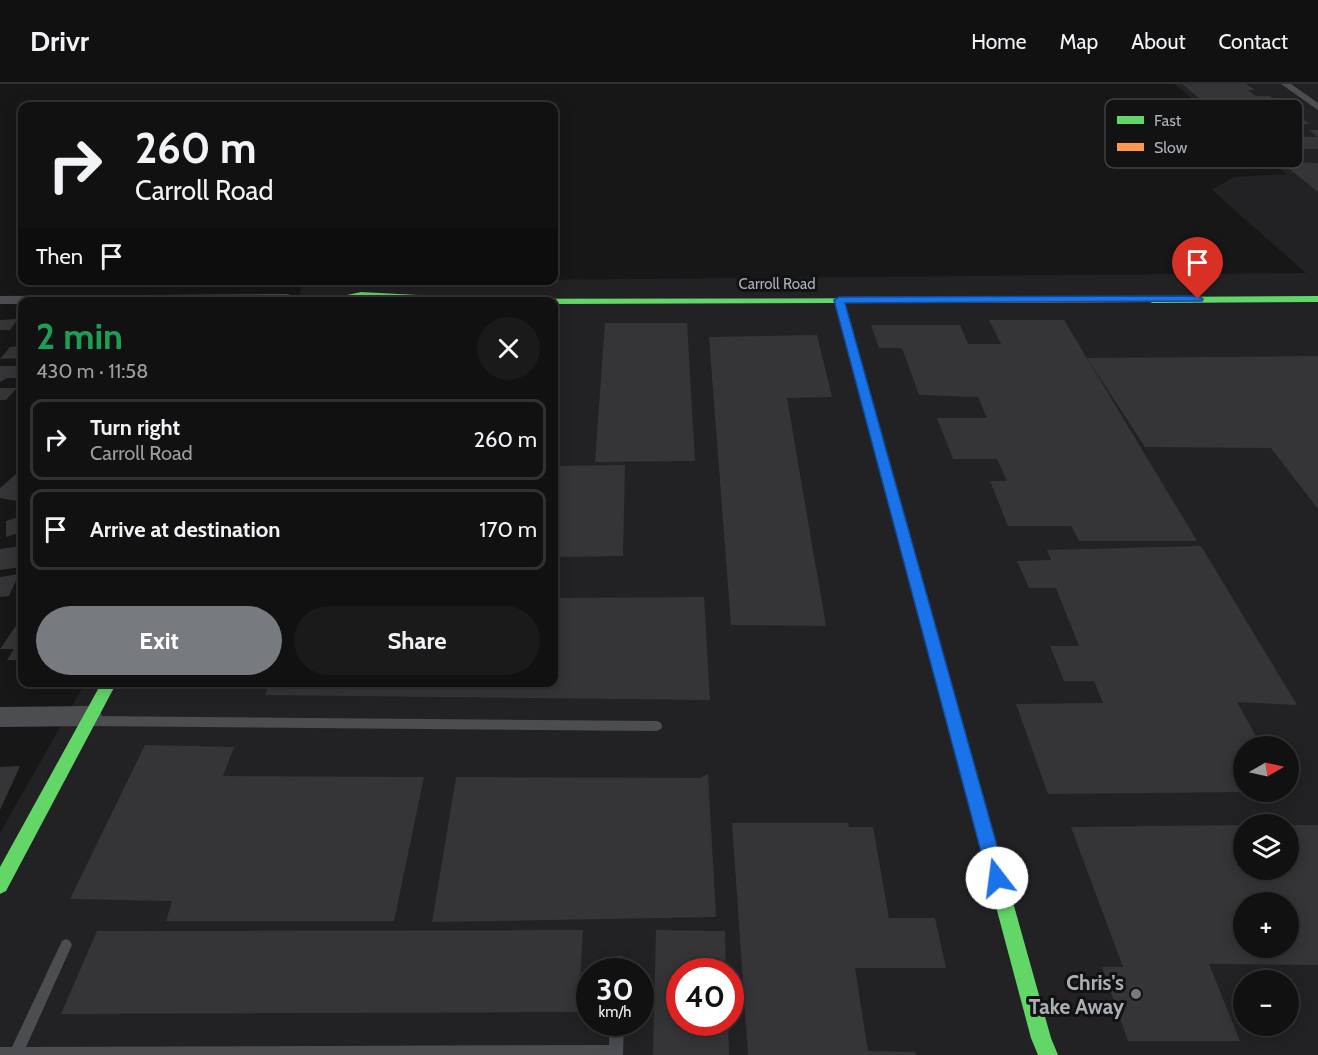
<!DOCTYPE html>
<html lang="en">
<head>
<meta charset="utf-8">
<style>
	:root { --surface:#111112; --page:#1a1a1b; --text:#f1f3f6; --muted:#9c9d9f; --line:#303132; --accent:#777a7f }
	body { margin:0; font-family:Cabin,sans-serif; background:var(--page); color:var(--text); height:100vh; display:flex; flex-direction:column; font-size:22px; white-space:nowrap }
	* { box-sizing:border-box; margin:0 }
	p { font-size:20px; color:var(--muted) }
	.icon { flex:none; width:33px; height:33px; fill:none; stroke:currentColor; stroke-width:2; stroke-linecap:round; stroke-linejoin:round }
	.map { position:relative; flex:1; overflow:hidden }
	.side { position:absolute; left:18px; top:213px; width:540px; height:390px; display:flex; flex-direction:column; background:var(--surface); border-radius:12px; box-shadow:0 3px 15px #0003,0 0 0 2px var(--line) }
	.side>* { flex:none }
	.guide { position:absolute; left:18px; top:18px; width:540px; height:183px; border-radius:12px; box-shadow:0 3px 15px #0003,0 0 0 2px var(--line); background:#111112; color:var(--text); overflow:hidden }
	.needle { width:39px; rotate:81deg }
	.fabs { position:absolute; left:1233px; top:652px; display:grid; gap:12px }
	.fabs a { display:grid; place-items:center; width:66px; height:66px; border-radius:50%; background:var(--surface); box-shadow:0 3px 15px #0003,0 0 0 2px var(--line); font-size:30px }
	.speed { position:absolute; left:576px; top:874px; display:flex; gap:12px; font-size:30px; font-weight:700; text-align:center }
	.speed>* { display:grid; place-content:center; width:78px; height:78px; border-radius:50%; background:var(--surface); box-shadow:0 3px 15px #0003,0 0 0 2px var(--line); line-height:1 }
	.speed small { font-size:15px; font-weight:400 }
	.speed .limit { border:9px solid #d22; background:#fff; color:#111 }
	.pin { position:absolute; display:grid; place-items:center; width:51px; height:51px; color:#fff; margin:-62px -26px; border-radius:50% 50% 50% 0; rotate:-45deg; box-shadow:0 0 6px #0007 }
	.pin .icon { rotate:45deg }
	.me { position:absolute; width:66px; margin:-33px; rotate:345deg; stroke-linejoin:round; filter:drop-shadow(0 0 4px #0008) }
	.turn { display:flex; align-items:center; gap:21px; height:126px; padding:0 18px; font-size:27px }
	.turn .icon { width:78px; height:78px; stroke-width:2.5 }
	.turn b { display:block; font-size:42px; line-height:51px }
	.then { display:flex; align-items:center; height:57px; padding:0 18px; background:#0003; gap:12px; font-size:22px }
	.round { display:grid; place-items:center; flex:none; width:63px; height:63px; border-radius:32px; background:var(--page) }
	.head { display:flex; align-items:center; justify-content:space-between; height:102px; padding:0 18px }
	h1 { font-size:36px; font-weight:700; line-height:45px; color:#1e9e55 }
	.cta { display:flex; gap:12px; margin-top:auto; padding:12px 18px }
	.cta a { flex:1; height:69px; border-radius:36px; background:var(--accent); color:#fff; font-size:24px; font-weight:700; line-height:69px; text-align:center }
	.cta a+a { background:var(--page); color:var(--text) }
	ul { padding:0; list-style:none }
	li { display:flex; align-items:center; gap:18px; height:81px; margin:0 12px 9px; padding:0 6px; border:3px solid var(--line); border-radius:12px }
	li div { flex:1 }
	li b { display:block; font-size:22px }
	li em { font-style:normal }
	header { display:flex; align-items:center; gap:36px; box-sizing:border-box; height:84px; padding:0 30px; background:var(--surface); border-bottom:2px solid var(--line) }
	header strong { font-size:28px }
	nav { display:flex; gap:33px; margin-inline-start:auto; font-size:21px }
	.map>svg:first-child { display:block }
	.built { fill:#222224; fill-rule:evenodd }
	.building { fill:#353538; fill-rule:evenodd }
	.lines { fill:none; stroke-linecap:round; stroke-linejoin:round }
	.lane { fill:#4c4d50; fill-rule:evenodd }
	.street { fill:#4c4d50; fill-rule:evenodd }
	.fast { fill:#63d668; fill-rule:evenodd }
	.slow { fill:#ff974d; fill-rule:evenodd }
	.route { fill:#1a73e8; stroke:#114b97; stroke-width:1.5 }
	.poi-dot { fill:#777a7f; stroke:#121213; stroke-width:2 }
	.labels { text-anchor:middle; dominant-baseline:central; stroke-width:6; stroke-linejoin:round; paint-order:stroke }
	.far-street-label { font-size:15px; fill:#aaafb7; stroke:#121213 }
	.near-poi-label { font-size:21px; font-weight:bold; fill:#aaafb7; stroke:#121213; text-anchor:end }
	.key { fill:#121213; stroke:#404144; stroke-width:1.5 }
	.key-label { font-size:16px; fill:#aaafb7 }
</style>
</head>
<body>
<header>
<strong>Drivr</strong>
<nav><a>Home</a><a>Map</a><a>About</a><a>Contact</a></nav>
</header>
<div class="map">
<svg width="1318" height="971" viewBox="0 0 1318 971">
	<rect width="100%" height="100%" fill="#171718"/>
	<path class="built" d="M1174,0H1318V971H0V749L85,599L554,598V218L299,217L302,198L1306,189L1212,106L1234,93L1286,90ZM1244,663H1288V708H1244ZM1244,741H1288V786H1244ZM1244,819H1288V864H1244ZM590,888H640V939H590ZM680,888H730V939H680ZM1244,897H1288V942H1244Z"/>
	<g class="building">
		<path d="M1182,0H1246L1255,6H1248L1256,12H1270L1310,40H1263L1270,45L1264,46L1272,52L1317,53L1309,46H1318V65H1261Z"/>
		<path d="M1281,78L1318,79V108Z"/>
		<path d="M18,235L10,246H0V236Z"/>
		<path d="M989,236H1064L1197,457H1079L1071,442H1008L990,397H1007L997,375H953L937,334H987L978,313L919,311L902,264H879L871,241H960L968,260H1001Z"/>
		<path d="M605,239H687L695,377L595,378Z"/>
		<path d="M817,251L832,313L787,314L826,542L731,541L709,253Z"/>
		<path d="M22,262V274L0,275L10,263Z"/>
		<path d="M1318,272V425L1271,364L1145,363L1087,274Z"/>
		<path d="M0,282H22V294H7L0,298Z"/>
		<path d="M0,304H17L6,316H0Z"/>
		<path d="M625,381L623,472L554,473V382Z"/>
		<path d="M22,385V418L0,414V404Z"/>
		<path d="M22,432V448L6,453V437Z"/>
		<path d="M22,462V483L0,486V465Z"/>
		<path d="M1201,462L1297,621L1237,618L1262,663H1244V708L1048,710L1016,620L1103,619L1094,597H1064L1050,562H1079L1056,504H1029L1017,477L1051,476L1047,466Z"/>
		<path d="M19,490L9,512L0,513V493Z"/>
		<path d="M704,513L710,616L265,611L270,598H554V514Z"/>
		<path d="M22,533V576H7L14,565H0Z"/>
		<path d="M145,661L234,663L223,692L424,693L394,837H166L172,817L70,815Z"/>
		<path d="M20,682L0,726V683Z"/>
		<path d="M708,690L716,833L432,838L456,693L700,694Z"/>
		<path d="M732,739H848L849,743H873L889,834H935L946,884H855L868,967L915,968L916,971H748Z"/>
		<path d="M1244,741V786H1288V741H1318V881L1209,880L1240,957H1128L1102,883H1123L1071,743ZM1244,819H1288V864H1244Z"/>
		<path d="M583,846L578,928L61,930L97,847Z"/>
		<path d="M656,846L725,847L726,888H680V939H728L729,971H653Z"/>
	</g>
	<g class="lines">
		<g class="lane">
			<path d="M91,632L657,637L661,639L662,642L661,645L657,647L91,642L87,640L86,637L87,634Z"/>
			<path d="M66,855L70,857L72,861L26,963L609,961L610,939H624L623,971H0V963H12L62,857Z"/>
			<path d="M620,872L625,873L626,878L625,888H613L615,873Z"/>
		</g>
		<g class="street">
			<path d="M1281,0H1291L1318,19V26Z"/>
			<path d="M287,210L317,218H22V220H0V212Z"/>
			<path d="M92,622L99,625L102,632L99,639L92,642L0,643V623Z"/>
		</g>
		<g class="fast">
			<path d="M361,208L437,212L442,215L967,214V218L964,219H845L1051,954L1058,971H1038L1031,954L835,219L554,220V218H417L361,214L339,218H315Z"/>
			<path d="M1318,212V218L1152,219L1147,216L1152,213Z"/>
			<path d="M102,598H117L6,807L0,810V783Z"/>
		</g>
		<path class="slow" d="M1152,213L1155,214V218L964,219L959,216L964,213Z"/>
	</g>
	<path class="route" d="M1198,212L1203,215L1202,217L845,219L1006,794L1004,801L997,804L991,801L988,794L834,216L839,213Z"/>
	<circle class="poi-dot" cx="1136" cy="910" r="6"/>
	<g class="labels">
		<g class="far-street-label">
			<text x="777" y="200">Carroll Road</text>
		</g>
		<g class="near-poi-label">
			<text x="1124" y="898">Chris's<tspan x="1124" dy="24">Take Away</tspan></text>
		</g>
	</g>
	<rect x="1105" y="15" width="198" height="69" rx="9" class="key"/>
	<rect x="1117" y="32" width="27" height="8" fill="#63d668"/>
	<rect x="1117" y="59" width="27" height="8" fill="#ff974d"/>
	<g class="key-label">
		<text x="1154" y="42">Fast</text>
		<text x="1154" y="69">Slow</text>
	</g>
</svg>
<div class="fabs">
<a><svg class="needle" viewBox="-14 -14 28 28"><path d="M0-13l5 13h-10z" fill="#e53935"/><path d="M0 13l5-13h-10z" fill="#9c9d9f"/></svg></a>
<a><svg class="icon" aria-label="layers" viewBox="0 0 24 24"><path d="M12 4l9 5-9 5-9-5zM3 14l9 5 9-5"/></svg></a>
<a>+</a>
<a>−</a>
</div>
<div class="speed"><div>30<small>km/h</small></div><div class="limit">40</div></div>
<div class="pin" style="left:1198px;top:215px;background:#d93025"><svg class="icon" aria-label="arrive" viewBox="0 0 24 24"><path d="M6 21V4h12l-3 4 3 4H6"/></svg></div>
<svg class="me" style="left:997px;top:794px" viewBox="-20 -20 40 40"><circle r="19" fill="#fff"/><path d="M0-13L10 11 0 6-10 11z" fill="#1a73e8"/></svg>
<div class="guide">
<div class="turn"><svg class="icon" aria-label="right" viewBox="0 0 24 24"><path d="M7 20v-9h11M14 6l5 5-5 5"/></svg><div><b>260 m</b>Carroll Road</div></div>
<div class="then">Then<svg class="icon" aria-label="arrive" viewBox="0 0 24 24"><path d="M6 21V4h12l-3 4 3 4H6"/></svg></div>
</div>
<section class="side">
<div class="head"><div><h1>2 min</h1><p>430 m · 11:58</p></div><a class="round"><svg class="icon" aria-label="close" viewBox="0 0 24 24"><path d="M6 6l12 12M18 6L6 18"/></svg></a></div>
<ul>
<li><svg class="icon" aria-label="right" viewBox="0 0 24 24"><path d="M7 20v-9h11M14 6l5 5-5 5"/></svg><div><b>Turn right</b><p>Carroll Road</p></div><em>260 m</em></li>
<li><svg class="icon" aria-label="arrive" viewBox="0 0 24 24"><path d="M6 21V4h12l-3 4 3 4H6"/></svg><div><b>Arrive at destination</b></div><em>170 m</em></li>
</ul>
<div class="cta"><a>Exit</a><a>Share</a></div>
</section>
</div>
</body>
</html>
